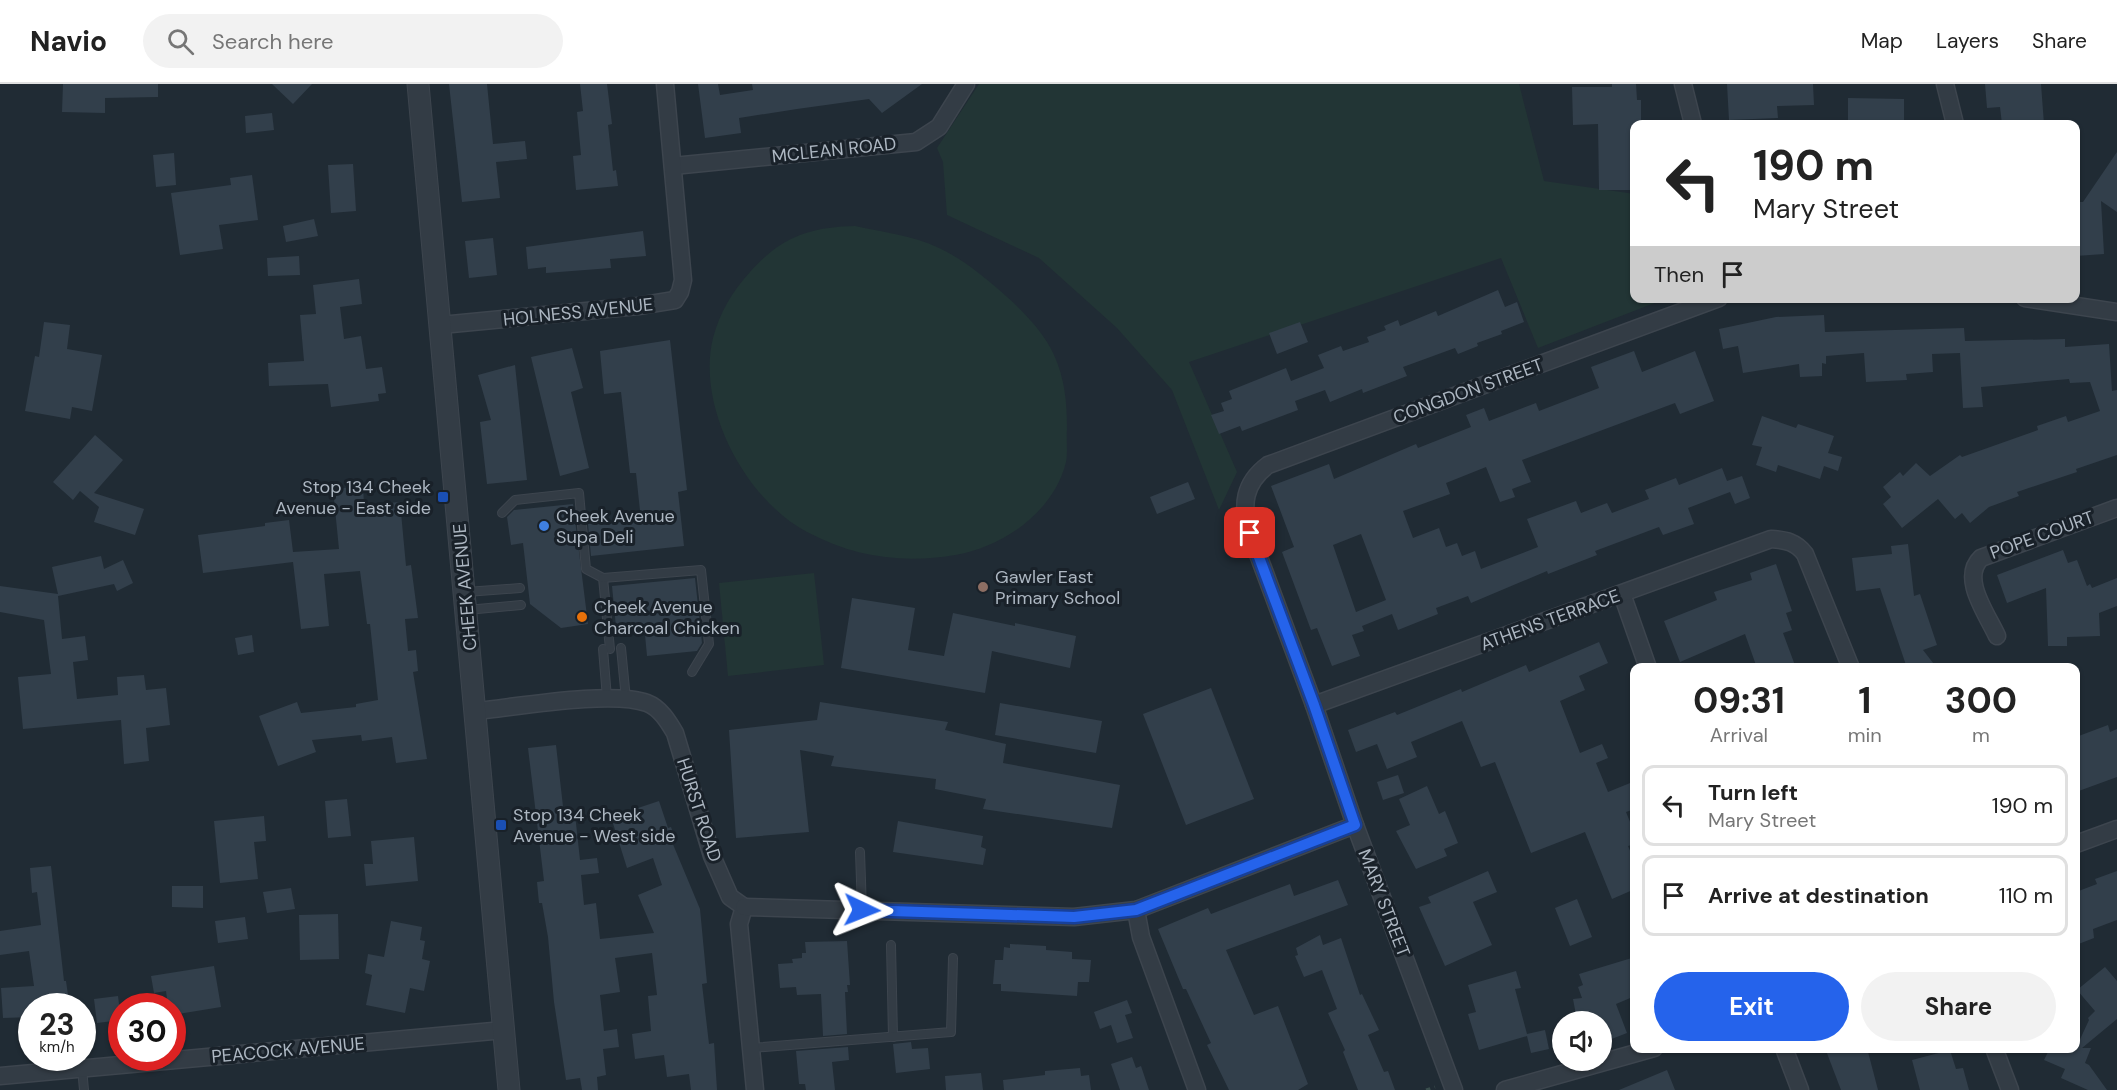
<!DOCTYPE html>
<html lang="en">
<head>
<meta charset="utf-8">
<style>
	:root { --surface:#fff; --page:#f2f2f2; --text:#222; --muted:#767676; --line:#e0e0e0; --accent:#2563eb }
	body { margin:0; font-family:"DM Sans",sans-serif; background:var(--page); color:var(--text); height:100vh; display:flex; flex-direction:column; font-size:22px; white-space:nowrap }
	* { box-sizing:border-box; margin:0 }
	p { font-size:20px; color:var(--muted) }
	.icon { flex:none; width:33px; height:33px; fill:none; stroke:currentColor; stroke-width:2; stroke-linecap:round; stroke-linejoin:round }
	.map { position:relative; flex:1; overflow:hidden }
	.drawer { position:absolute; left:1630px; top:579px; width:450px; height:390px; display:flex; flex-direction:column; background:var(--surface); border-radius:12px; box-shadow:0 2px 4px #0004 }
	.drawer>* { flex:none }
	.hud { position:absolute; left:1630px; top:36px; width:450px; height:183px; border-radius:12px; box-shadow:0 2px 4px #0004; background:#fff; color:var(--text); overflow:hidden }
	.controls { position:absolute; left:1552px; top:927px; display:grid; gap:12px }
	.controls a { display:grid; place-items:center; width:60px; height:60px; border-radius:50%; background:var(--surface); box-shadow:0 2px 4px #0004; font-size:30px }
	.speed { position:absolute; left:18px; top:909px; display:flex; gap:12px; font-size:30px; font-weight:700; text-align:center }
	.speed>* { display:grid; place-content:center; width:78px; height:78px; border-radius:50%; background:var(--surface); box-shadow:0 2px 4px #0004; line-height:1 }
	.speed small { font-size:15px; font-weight:400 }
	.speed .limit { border:9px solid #d22; background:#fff; color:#111 }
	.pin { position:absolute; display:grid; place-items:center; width:51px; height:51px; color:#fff; margin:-26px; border-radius:12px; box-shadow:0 3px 9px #0006 }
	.me { position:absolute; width:66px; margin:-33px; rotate:92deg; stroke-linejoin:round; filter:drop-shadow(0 0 4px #0008) }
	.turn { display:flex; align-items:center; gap:21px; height:126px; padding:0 24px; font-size:27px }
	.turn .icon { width:78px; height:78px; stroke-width:2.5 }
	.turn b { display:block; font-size:42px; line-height:51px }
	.then { display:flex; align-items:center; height:57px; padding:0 24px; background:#0003; gap:12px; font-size:22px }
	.eta { display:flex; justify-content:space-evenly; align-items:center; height:102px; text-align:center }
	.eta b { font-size:36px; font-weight:700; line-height:42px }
	.button { display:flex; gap:12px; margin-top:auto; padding:12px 24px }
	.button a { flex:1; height:69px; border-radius:36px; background:var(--accent); color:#fff; font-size:24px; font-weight:700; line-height:69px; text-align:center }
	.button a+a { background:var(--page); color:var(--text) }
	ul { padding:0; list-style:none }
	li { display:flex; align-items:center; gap:18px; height:81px; margin:0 12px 9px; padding:0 12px; border:3px solid var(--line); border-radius:12px }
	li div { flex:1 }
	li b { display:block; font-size:22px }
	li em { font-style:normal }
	header { display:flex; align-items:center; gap:36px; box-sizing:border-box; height:84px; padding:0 30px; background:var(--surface); border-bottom:2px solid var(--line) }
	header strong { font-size:28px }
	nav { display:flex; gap:33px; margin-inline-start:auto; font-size:21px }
	.search { width:420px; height:54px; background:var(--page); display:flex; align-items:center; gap:15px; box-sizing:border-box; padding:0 21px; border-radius:33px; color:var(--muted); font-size:22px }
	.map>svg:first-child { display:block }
	.green { fill:#223535 }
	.building { fill:#323f4b; fill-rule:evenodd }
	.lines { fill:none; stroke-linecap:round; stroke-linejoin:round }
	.service-casing { stroke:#3d454e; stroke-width:10 }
	.minor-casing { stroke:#3d454e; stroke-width:19 }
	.tertiary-casing { stroke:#3d454e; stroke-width:23 }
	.path { stroke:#3a4e4d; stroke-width:3; stroke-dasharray:4.5 4.5; stroke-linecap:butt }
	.service { stroke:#333c45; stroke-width:8 }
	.minor { stroke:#333c45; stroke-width:16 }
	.tertiary { stroke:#333c45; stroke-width:21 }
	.route-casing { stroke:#184099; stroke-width:15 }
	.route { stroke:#2563eb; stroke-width:10 }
	.transit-dot { fill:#1a4fb4; stroke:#192129; stroke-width:2 }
	.shop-dot { fill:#3f7fe0; stroke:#192129; stroke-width:2 }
	.education-dot { fill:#8d6e63; stroke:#192129; stroke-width:2 }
	.food-dot { fill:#e8710a; stroke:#192129; stroke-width:2 }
	.labels { text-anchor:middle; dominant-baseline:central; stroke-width:6; stroke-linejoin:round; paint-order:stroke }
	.street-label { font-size:18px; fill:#adb7c2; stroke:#192129 }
	.poi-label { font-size:18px; fill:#adb7c2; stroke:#192129; text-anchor:start }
</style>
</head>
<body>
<header>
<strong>Navio</strong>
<div class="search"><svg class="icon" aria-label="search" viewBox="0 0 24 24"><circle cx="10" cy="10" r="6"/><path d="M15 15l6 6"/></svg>Search here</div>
<nav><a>Map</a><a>Layers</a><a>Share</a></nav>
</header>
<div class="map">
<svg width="2117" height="1006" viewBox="0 0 2117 1006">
	<rect width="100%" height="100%" fill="#202b34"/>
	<g class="green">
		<path d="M979,0H1519L1544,97L1635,110V214L1665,215L1538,264L1501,174L1189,278L1237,388L1219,426L1172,306L1117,244L1039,174L947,131L943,78L937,64Z"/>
		<path d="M855,142C883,148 914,152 939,164C963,175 987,195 1006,212C1023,227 1045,250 1054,271C1065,295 1067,319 1067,345C1066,355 1068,368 1066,378C1054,428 1003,463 955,471C903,480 854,473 807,448C746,416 696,323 713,254C720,228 732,208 750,188C781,153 810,143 855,142Z"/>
		<path d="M814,489L824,581L728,592L719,499Z"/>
	</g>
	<g class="building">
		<path d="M63,0H158V13L105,14V29L62,28Z"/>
		<path d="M272,0H312L293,20Z"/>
		<path d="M449,0H487L493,60L525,57L527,75L496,78L500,114L462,118Z"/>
		<path d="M580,0H607L612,40L608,41L613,87L616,86L618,102L576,106L573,72L581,71L577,28L583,27Z"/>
		<path d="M698,0H718L720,11L753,6L752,0H922L882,29L869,15L797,25L739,34L741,49L705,54Z"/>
		<path d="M1612,0H1636L1637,16H1641V40H1635V106H1599L1598,40L1573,41L1572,3H1612Z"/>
		<path d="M1727,0H1813L1814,21L1777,22L1778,34L1729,36Z"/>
		<path d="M1985,0H2041L2044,40H2002L2000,23L1987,24Z"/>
		<path d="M1848,14L1904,15V40H1848Z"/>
		<path d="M272,29L274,46L246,49L245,32Z"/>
		<path d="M2117,68V128L2101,117L2104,170L2076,172V118H2083Z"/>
		<path d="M174,69L176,101L156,103L153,71Z"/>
		<path d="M353,80L356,127L331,129L328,81Z"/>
		<path d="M252,91L258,136L219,141L223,165L180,171L171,109L231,101L230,94Z"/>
		<path d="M314,135L318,152L286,158L283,142Z"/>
		<path d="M643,147L646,172L610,175L611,184L546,189V183L528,185L526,163Z"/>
		<path d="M493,154L497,191L469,194L465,157Z"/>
		<path d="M299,172L300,191L268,192L267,174Z"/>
		<path d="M359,195L362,220L340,223L344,255L361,252L366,285L382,283L386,309L378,310L379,317L331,323L328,300L269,302L268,279L304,277L300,231L316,230L313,201Z"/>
		<path d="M1498,206L1505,223L1517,218L1524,238L1501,247L1502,250L1477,259L1478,262L1458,270L1455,264L1403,283L1407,292L1363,309L1362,305L1330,318L1325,306L1295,317L1298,326L1242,347L1240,342L1219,350L1211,331L1224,327L1221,319L1232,315L1229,307L1286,284L1291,297L1324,284L1318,271L1341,262L1343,267L1369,258L1367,253L1386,246L1384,242L1398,236L1400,242L1436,227L1438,232Z"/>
		<path d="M1824,231L1825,248L1964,244L1965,257L2065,255V263L2109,260L2112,307L2117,306V371L2076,385L2077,388L2017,408L2019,412L1989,423L1970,439L1962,429L1955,435L1938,415L1902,444L1883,420L1891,413L1883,403L1900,388L1903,392L1916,379L1930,392L1960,371L1962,373L2038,346L2037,342L2066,332L2068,338L2100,327L2090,298L2070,299L2069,295L1981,303L1983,323L1963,324L1960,269L1932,270L1933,288L1906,290L1907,296L1866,298L1864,269L1826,272V280L1822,279V292L1800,293L1799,280L1743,289L1738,262L1723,265L1719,245L1776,233Z"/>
		<path d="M44,238L70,241L67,265L102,271L92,327L72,323L70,335L25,327L35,272L39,273Z"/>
		<path d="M1300,238L1308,258L1277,270L1269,249Z"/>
		<path d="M670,256L687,406L678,408L684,462L591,472L588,440L641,436L636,389H630L621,308L604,310L600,267Z"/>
		<path d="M572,264L583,304L571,308L589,384L560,392L531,273Z"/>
		<path d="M1634,267L1642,288L1695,267L1714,317L1680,330L1675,319L1522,376L1531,398L1512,405L1515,413L1500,418L1486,383L1446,399L1450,410L1403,427L1413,454L1439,444L1446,463L1457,459L1462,472L1475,467L1481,485L1538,463L1527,435L1576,417L1581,429L1607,419L1612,429L1649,415L1645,406L1676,394L1679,401L1722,384L1727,397L1742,392L1750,414L1735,420L1730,408L1688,424L1694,440L1663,451L1659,443L1595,467L1597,471L1548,490L1547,487L1471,519L1468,512L1436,524L1438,530L1398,546L1392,530L1362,542L1364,547L1352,551L1360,572L1332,582L1317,544L1311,546L1282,468L1294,463L1271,402L1329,380L1334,395L1416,360L1418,364L1471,343L1466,331L1484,324L1489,337L1536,319L1539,327L1599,304L1591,283ZM1361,450L1386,516L1356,528L1333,461Z"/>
		<path d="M515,281L527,396L487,400L480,338L491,336L478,291Z"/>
		<path d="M1762,332L1796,344L1798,340L1834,352L1828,369L1842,373L1838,387L1824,382L1820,395L1778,381L1776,388L1756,381L1762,363L1752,361Z"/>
		<path d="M95,351L123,376L94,409L144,425L135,451L94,438L99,423L80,407L73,416L53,398Z"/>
		<path d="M1188,398L1195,415L1157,430L1150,413Z"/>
		<path d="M363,402L364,421L400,418L406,482L411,481L418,534L405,535L408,567L416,566L418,587L413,588L427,675L396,679L392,653L362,657L361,651L312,656L316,668L278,682L259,632L297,618L301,629L356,623V620L378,616L370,540H367L360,487L324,490L329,542L301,545L293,478L203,489L198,451L265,442V439L289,436L293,468L339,465L333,405Z"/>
		<path d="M573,420L588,540L561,544L530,520L523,459L511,461L507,433L514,426Z"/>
		<path d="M1908,460L1914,512L1920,510L1937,561L1923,566L1937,584H1907L1880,504L1856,507L1852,474L1892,470L1891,462Z"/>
		<path d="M2063,466L2068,479L2077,476L2087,502L2090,500L2092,504L2117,494V522L2099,529L2100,552L2067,553V562H2048L2046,504L2007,519L1997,491Z"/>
		<path d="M101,472L104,485L123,476L133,499L117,507L114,500L58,512L62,555L85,552L88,576L73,578L77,615L118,611L117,593L144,591L146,606L166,604L170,641L146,644L149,677L124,680L121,636L23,645L18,593L51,590L44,536L0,528V502L58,510L52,483Z"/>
		<path d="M1776,480L1792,527L1786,529L1792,546L1783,549L1796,584H1757L1745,550L1680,578L1664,537L1717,516L1714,508L1752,496L1750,489Z"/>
		<path d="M695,494L702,559L697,567L647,572L644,540L616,543L612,502Z"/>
		<path d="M852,514L915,524L908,566L944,572L953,529L1015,542V539L1076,552L1070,584L992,567L985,609L841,584Z"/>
		<path d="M252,551L254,568L238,571L235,554Z"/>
		<path d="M1599,558L1608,579L1579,592L1585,606L1560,617L1580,669L1602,660L1608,674L1596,679L1608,708L1635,697V725L1626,728L1635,750V760L1628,762L1635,778V805L1612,815L1585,748L1531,769L1495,678L1481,683L1462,637L1411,658L1417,673L1387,685L1377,660L1356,668L1348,646L1395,628L1397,631L1461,605L1462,608L1526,581L1529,588Z"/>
		<path d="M1211,604L1254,715L1186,741L1143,630Z"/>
		<path d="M820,618L948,638L945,646L1006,660L1003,679L1120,701L1112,744L983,725L986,715L935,705L936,695L831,682L834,672L800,666L809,748L736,754L729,646L817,636Z"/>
		<path d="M1000,619L1102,637L1096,669L995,651Z"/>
		<path d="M2108,641L2110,648L2117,645V693L2076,708V653Z"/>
		<path d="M556,661L564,731L575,730L580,776L597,774L599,789L581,791L584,821L596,819L600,855L654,849L638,811L662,801L653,774L627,784L611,733L659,717L668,744L671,743L676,757L672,758L700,825L707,899L702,900L709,960L714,959L717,1006H691L689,990L667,993L664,971L635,975L632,950L651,947L648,912L657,911L652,869L615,874L620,908L600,911L604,947L617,945L619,963L603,965L606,991L597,993L598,1006H582L580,994L566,996L554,918L548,853L542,819H539L537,798L544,797L528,664Z"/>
		<path d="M1398,691L1404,709L1383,716L1377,698Z"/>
		<path d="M1427,702L1439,730L1445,727L1458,759L1444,765L1447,772L1416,785L1396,747L1410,741L1399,715Z"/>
		<path d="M347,715L351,752L328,754L325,717Z"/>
		<path d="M264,732L266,757L254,758L258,795L220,799L214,737Z"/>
		<path d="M898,737L983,752L981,763L986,765L983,781L893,768Z"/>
		<path d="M414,753L418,797L366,802L364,780H373L371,757Z"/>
		<path d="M51,782L64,897H66L69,918L32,922V933L3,934L1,904L34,902L29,867L0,871V847L41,841L37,808L32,809L30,784Z"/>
		<path d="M1488,787L1497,808L1473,818L1492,861L1445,882L1419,823L1431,819L1428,813Z"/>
		<path d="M2117,787V836L2093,845L2094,854L2076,861V808L2097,800L2095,795Z"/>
		<path d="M1338,796L1348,821L1226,866L1254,931L1278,922L1308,1000L1298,1006H1229L1207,961L1211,959L1186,905H1183L1158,845L1208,824L1211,830L1290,800L1294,812Z"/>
		<path d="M172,802H203V824L172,823Z"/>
		<path d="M291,804L295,825L267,829L263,808Z"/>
		<path d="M1577,815L1592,853L1570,862L1555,824Z"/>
		<path d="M338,830L339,875L300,876L299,831Z"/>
		<path d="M245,833L248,855L218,859L215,837Z"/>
		<path d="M391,837L422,843L420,856L425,857L422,875L430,877L424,907L410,904L405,929L366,921L372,891L365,889L368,870L384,873Z"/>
		<path d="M1320,851L1323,861L1341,854L1360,911L1362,910L1379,946L1368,951L1384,988L1388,987L1395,1006H1358L1343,968L1345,966L1328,929L1337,925L1322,886L1304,893L1295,872L1298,871L1296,864Z"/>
		<path d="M847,857L850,901H847L848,908H845L847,950L823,952L821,910L797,911L796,903L780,904L778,880L793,879L792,875L802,874V869H806L805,858Z"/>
		<path d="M1010,860L1046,862V866L1072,868V875L1091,876L1089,898H1078L1077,912L1001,907V900H993L995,876H1003L1004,863L1010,864Z"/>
		<path d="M1635,873V912L1616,920L1627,949L1609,956L1600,934L1591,937L1589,933L1577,936L1573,915L1582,914L1578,903L1583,901L1579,890Z"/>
		<path d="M214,882L221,923L172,931V922H168L166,907L154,909L151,892Z"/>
		<path d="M2105,883L2117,897V935L2082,964H2091L2085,979L2089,981L2107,1006H2088L2061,994L2065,985L2044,976L2050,964H2076L2089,936L2088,934L2095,927L2077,906Z"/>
		<path d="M1516,887L1521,904L1515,905L1527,950L1545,946L1549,965L1531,969L1527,952L1479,966L1468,930L1476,928L1468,901Z"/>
		<path d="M118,912L121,936L97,939L94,915Z"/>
		<path d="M1127,916L1132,929L1125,931L1133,954L1117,959L1111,941L1100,945L1094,928Z"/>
		<path d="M911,958L912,965L928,964L930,985L896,989L893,960Z"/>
		<path d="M848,963L849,976L832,978L835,1006H806L805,1000H799L796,967Z"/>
		<path d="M1825,964H1867L1878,1006H1841Z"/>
		<path d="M1950,966L1956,985L1963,984L1969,1006H1920L1912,976Z"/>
		<path d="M1132,973L1136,984L1141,982L1149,1006H1120L1111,980Z"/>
		<path d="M1080,984L1081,992L1089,991L1091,1006H1004L1003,996L1045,991V987Z"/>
		<path d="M1667,986L1675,1006H1619Z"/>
		<path d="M981,989L983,1006H946L945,992Z"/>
	</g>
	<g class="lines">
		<defs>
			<g id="service">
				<path d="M502,429L515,416L579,409L586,485L603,494L610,565"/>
				<path d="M603,494L701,486L709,560L692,588"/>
				<path d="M466,508L520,504"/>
				<path d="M467,526L521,521"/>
				<path d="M621,564L626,615"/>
				<path d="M603,565L607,614"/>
				<path d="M860,768L862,826"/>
				<path d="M891,861L893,953"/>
				<path d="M751,964L951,948L953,874"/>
				<path d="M82,984L84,1006"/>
			</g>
			<g id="minor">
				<path d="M1683,0L1693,40"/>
				<path d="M1945,0L1955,40"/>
				<path d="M673,82L916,58L939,43L966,0"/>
				<path d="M2025,214L2117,228"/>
				<path d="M441,241L638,222L675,216L680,208L683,196L665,0"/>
				<path d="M1622,510L1648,584"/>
				<path d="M1997,552C1987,530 1960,494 1981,474L2117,424"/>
				<path d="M1314,621L1771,455C1786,456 1796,458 1805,470L1851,584"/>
				<path d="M476,627C517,623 611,606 647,619C660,624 668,637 675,649L712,772L730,813L744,823L739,840L755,1006"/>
				<path d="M2076,760L2117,745"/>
				<path d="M744,823L1074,833L1136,826L1355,741"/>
				<path d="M1136,826L1141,853L1197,1006"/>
				<path d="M1784,964L1800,1006"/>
				<path d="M1994,964L2010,1006"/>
				<path d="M0,992L504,946"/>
				<path d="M1454,1006L1355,741L1314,621L1250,449C1241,421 1244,399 1268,381L1719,214"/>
				<path d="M1505,1006L1654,964"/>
			</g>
			<path id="tertiary" d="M418,0L509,1006"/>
		</defs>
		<use href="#service" class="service-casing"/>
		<use href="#minor" class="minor-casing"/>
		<use href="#tertiary" class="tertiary-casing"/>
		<path class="path" d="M1426,1006L1435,1003"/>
		<use href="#service" class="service"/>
		<use href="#minor" class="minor"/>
		<use href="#tertiary" class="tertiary"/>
	</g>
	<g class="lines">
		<defs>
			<path id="route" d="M862,826L1074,833L1136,826L1355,741L1314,621L1250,449"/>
		</defs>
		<use href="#route" class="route-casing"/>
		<use href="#route" class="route"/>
	</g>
	<g class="transit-dot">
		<rect x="437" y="407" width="12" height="12" rx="3"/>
		<rect x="495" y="735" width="12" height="12" rx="3"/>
	</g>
	<circle class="shop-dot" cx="544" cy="442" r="6"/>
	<circle class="education-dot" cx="983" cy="503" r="6"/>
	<circle class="food-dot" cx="582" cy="533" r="6"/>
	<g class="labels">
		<g class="street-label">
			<text transform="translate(834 66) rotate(-6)">MCLEAN ROAD</text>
			<text transform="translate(578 228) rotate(-6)">HOLNESS AVENUE</text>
			<text transform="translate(1468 307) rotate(-20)">CONGDON STREET</text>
			<text transform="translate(2042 451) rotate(-20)">POPE COURT</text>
			<text transform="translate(465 503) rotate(-95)">CHEEK AVENUE</text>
			<text transform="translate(1550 536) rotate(-20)">ATHENS TERRACE</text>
			<text transform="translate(699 726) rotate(72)">HURST ROAD</text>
			<text transform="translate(1384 819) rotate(69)">MARY STREET</text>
			<text transform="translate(288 966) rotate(-5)">PEACOCK AVENUE</text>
		</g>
		<g class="poi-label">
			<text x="431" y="403" text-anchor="end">Stop 134 Cheek<tspan x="431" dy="21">Avenue - East side</tspan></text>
			<text x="556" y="432">Cheek Avenue<tspan x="556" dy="21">Supa Deli</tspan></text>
			<text x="995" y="493">Gawler East<tspan x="995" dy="21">Primary School</tspan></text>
			<text x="594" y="523">Cheek Avenue<tspan x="594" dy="21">Charcoal Chicken</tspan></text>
			<text x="513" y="731">Stop 134 Cheek<tspan x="513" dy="21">Avenue - West side</tspan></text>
		</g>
	</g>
</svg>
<div class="controls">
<a><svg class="icon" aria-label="sound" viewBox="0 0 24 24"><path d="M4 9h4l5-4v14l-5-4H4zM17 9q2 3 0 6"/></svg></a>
</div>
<div class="speed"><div>23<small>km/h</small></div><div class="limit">30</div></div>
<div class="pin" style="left:1250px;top:449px;background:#d93025"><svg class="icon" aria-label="arrive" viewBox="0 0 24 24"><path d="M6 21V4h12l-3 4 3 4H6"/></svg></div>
<svg class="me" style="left:862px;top:826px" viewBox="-20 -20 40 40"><path d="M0-17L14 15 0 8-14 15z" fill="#2563eb" stroke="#fff" stroke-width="4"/></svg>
<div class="hud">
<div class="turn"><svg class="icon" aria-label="left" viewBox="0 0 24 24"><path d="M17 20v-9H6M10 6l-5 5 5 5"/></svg><div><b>190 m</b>Mary Street</div></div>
<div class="then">Then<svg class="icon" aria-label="arrive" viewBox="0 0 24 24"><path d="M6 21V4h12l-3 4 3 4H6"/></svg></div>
</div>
<section class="drawer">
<div class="eta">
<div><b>09:31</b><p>Arrival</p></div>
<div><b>1</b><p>min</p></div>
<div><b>300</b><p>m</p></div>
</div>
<ul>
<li><svg class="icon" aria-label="left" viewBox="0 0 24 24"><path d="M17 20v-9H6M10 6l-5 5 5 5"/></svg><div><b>Turn left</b><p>Mary Street</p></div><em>190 m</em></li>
<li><svg class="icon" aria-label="arrive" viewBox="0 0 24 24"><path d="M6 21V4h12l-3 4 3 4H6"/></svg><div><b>Arrive at destination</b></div><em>110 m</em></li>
</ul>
<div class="button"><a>Exit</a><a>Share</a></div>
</section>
</div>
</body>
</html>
